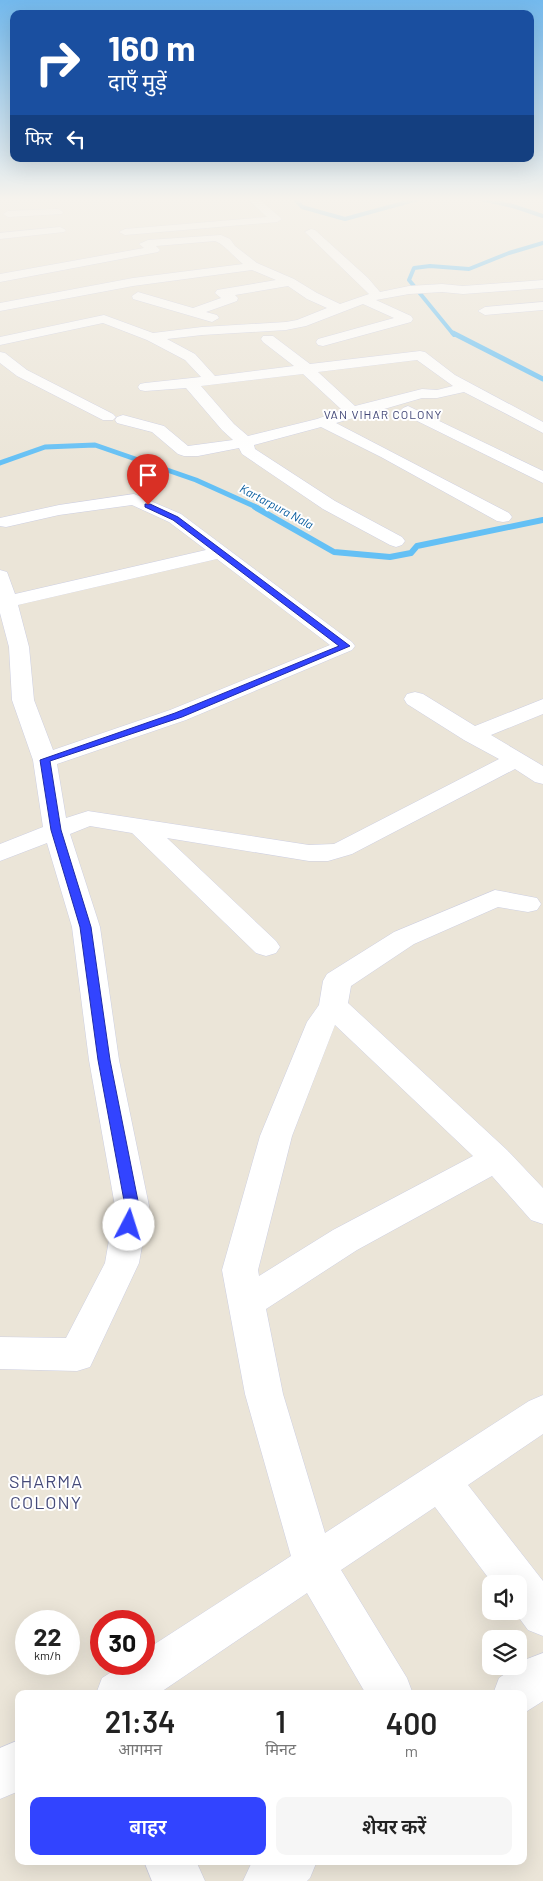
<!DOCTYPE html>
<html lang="hi">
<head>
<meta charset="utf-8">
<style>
	:root { --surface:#fff; --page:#f6f6f6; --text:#222; --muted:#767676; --accent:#3244ff }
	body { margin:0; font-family:Barlow,"Noto Sans Devanagari",sans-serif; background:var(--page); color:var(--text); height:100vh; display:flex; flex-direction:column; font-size:19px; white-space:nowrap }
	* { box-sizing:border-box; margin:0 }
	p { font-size:16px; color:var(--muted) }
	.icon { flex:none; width:28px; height:28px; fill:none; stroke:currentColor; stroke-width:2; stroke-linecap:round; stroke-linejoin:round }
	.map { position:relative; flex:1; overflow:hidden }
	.sheet { position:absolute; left:15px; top:1690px; width:512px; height:175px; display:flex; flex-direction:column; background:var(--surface); border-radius:10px; box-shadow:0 5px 20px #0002 }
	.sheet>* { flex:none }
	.hud { position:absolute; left:10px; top:10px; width:524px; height:152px; border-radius:10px; box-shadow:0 5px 20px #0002; background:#1a4fa0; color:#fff; overflow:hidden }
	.fabs { position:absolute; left:482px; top:1575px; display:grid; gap:10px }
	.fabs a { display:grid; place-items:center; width:45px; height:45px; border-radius:10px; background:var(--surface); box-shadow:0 5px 20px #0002; font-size:25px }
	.speed { position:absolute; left:15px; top:1610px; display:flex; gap:10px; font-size:25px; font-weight:700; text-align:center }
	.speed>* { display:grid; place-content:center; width:65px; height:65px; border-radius:50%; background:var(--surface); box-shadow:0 5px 20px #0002; line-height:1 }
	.speed small { font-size:12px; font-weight:400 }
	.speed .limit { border:8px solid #d22; background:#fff; color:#111 }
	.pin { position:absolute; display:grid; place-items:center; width:42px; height:42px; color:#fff; margin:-51px -21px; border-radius:50% 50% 50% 0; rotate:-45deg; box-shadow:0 0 5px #0007 }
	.pin .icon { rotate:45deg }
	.me { position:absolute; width:55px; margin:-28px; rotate:5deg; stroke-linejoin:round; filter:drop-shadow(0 0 4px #0008) }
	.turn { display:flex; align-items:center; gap:18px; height:105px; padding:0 15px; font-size:22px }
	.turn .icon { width:65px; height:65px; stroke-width:2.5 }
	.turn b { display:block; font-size:35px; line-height:42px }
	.then { display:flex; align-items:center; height:48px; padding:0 15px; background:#0003; gap:10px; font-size:19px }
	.eta { display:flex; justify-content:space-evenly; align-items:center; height:85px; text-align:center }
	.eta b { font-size:30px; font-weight:600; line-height:35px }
	.primary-button { display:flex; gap:10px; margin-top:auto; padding:10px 15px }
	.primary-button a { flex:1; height:58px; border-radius:10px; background:var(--accent); color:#fff; font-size:20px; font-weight:600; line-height:58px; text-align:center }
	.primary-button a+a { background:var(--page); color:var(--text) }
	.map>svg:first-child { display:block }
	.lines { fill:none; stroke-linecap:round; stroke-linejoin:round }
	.stream-far2 { stroke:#64c0f5; stroke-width:4 }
	.stream-far1 { stroke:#64c0f5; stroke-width:5 }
	.stream { stroke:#64c0f5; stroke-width:6 }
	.minor-casing { stroke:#cdcfe2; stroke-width:1 }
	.minor { fill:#fff; fill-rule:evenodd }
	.route { fill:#3244ff; stroke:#202ca6 }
	.labels { text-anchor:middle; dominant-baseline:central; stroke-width:4; stroke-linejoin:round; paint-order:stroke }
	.far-neighbourhood-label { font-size:12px; letter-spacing:1px; fill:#464b7a; stroke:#fff }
	.far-water-label { font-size:12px; font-style:italic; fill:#065b9e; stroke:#fff }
	.near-neighbourhood-label { font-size:18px; letter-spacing:1px; fill:#464b7a; stroke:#fff }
</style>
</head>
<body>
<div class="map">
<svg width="543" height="1881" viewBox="0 0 543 1881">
	<rect width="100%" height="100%" fill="#ebe5d8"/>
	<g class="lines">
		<g class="stream-far2">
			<path d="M295,199L302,207L345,219L418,199"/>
			<path d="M481,199L513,206L543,216"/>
			<path d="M454,335L409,280L414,268L430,266L469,269L509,253L543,243"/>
		</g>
		<g class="stream-far1">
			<path d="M453,333L543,379"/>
			<path d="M0,463L45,447L95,445L196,480L258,508"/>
		</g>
		<path class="stream" d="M255,507L334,552L390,557L411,553L417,546L543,520"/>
		<defs>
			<g id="minor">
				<path d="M247,199H259L282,219L277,222L125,235L119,232L125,229L267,217Z"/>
				<path d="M58,209L63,212L62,214L8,217L3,214L8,211Z"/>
				<path d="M60,227L66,230L64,232L0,239V233Z"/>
				<path d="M311,229L315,230L368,278L380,292L409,286L442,284L463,286L543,280V288L463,294L442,292L409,294L376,300L411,316L413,319L411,322L323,346L318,345L316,342L318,339L394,318L363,304L306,326L286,330L202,335L167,339L195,354L215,376L294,366L263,342L261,339L263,336H273L310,364L420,351L425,352L455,375L543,422V433L464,392L437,398H422L336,423L509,513L512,517L509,521L503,522L497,521L381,457L321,427L254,445L255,449L335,501L402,537L405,541L402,545L396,547L390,545L323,509L242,454L239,448L198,456H184L178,454L152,432L117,423L115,420L117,417L123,415L164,426L188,446L233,440L222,430L186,388L145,391L140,390L138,387L140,384L145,383L201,377L185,360L147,340L103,323L0,345V337L104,315L153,333L202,327L286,322L297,320L327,308L307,299L288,286L235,295L238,298L237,301L206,312L217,315L219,318L212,322L133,299L132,296L138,292L193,308L221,298L215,293L217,290L276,280L252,270L133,286L0,311V303L133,278L243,264C234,257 224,244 215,241L156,246L160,250L158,252L0,282V274L144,248L139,244L148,240L221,235L230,239L235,246L257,263L294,279L317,293L340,304L369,294L307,234L305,232ZM417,360L453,386L437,390L422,389L355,406L318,372ZM303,374L342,410L317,419L248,436L234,424L201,386Z"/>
				<path d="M543,302V310L485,315L478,311L485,307Z"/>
				<path d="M0,352L5,353L27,370L113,414L116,417L113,420H103L17,376L0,363Z"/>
				<path d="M408,406L543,471V483L403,414L400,411L403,408Z"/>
				<path d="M134,494L181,514L352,642L355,646L352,650L186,720L57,764L66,818L88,811L309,845L334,844L499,759L464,740L407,704L404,699L407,694L415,692L423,694L475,726L543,699V714L491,735L543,766V784L535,782L515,769L352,854L328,861H309L167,838L276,941L280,947L276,953L266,956L256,953L132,833L90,826L70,834L100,927L119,1060L149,1206L139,1263L90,1367L77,1371L0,1369V1337L66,1338L105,1263L115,1206L89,1060L72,927L47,843L0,861V844L43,827L33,760L12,700L9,647L0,613V570L7,572L15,594L206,550L169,522L132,505L59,515L6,527L0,526V518L59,505ZM217,559L330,645L170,710L53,750L34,700L29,647L18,605Z"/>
				<path d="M495,890L537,898L541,904L537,910L528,912L498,907L414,944L351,986L348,1003L507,1150L543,1188V1224L531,1220L492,1176L357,1250L266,1309L283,1394L325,1533L529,1401L543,1395V1434L468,1485L543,1581V1636L528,1630L514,1611H519V1584H493L435,1507L341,1570L407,1678L413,1694H366L307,1593L158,1694H96L102,1678L124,1664H144V1651L291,1556L245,1394L222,1270L260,1136L307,1022L319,1005L323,981L327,974L394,932ZM335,1025L473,1156L333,1230L259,1276L258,1270L292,1136Z"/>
				<path d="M543,1653V1701L524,1713V1694H493L499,1678L527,1659Z"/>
				<path d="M19,1740V1791L0,1799V1748Z"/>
				<path d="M144,1861H196L205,1881H152Z"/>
				<path d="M254,1861H317L310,1878L307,1881H243L251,1864Z"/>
			</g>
		</defs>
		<use href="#minor" class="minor-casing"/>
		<use href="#minor" class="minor"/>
	</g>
	<linearGradient id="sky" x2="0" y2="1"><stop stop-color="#73b9ed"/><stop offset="0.43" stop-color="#f6f3ed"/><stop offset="1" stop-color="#f6f3ed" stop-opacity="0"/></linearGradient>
	<rect width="543" height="463" fill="url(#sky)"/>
	<path class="route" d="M145,504H150L178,517L350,646L182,717L50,761L61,830L91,927L110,1060L139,1206L134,1229L129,1231L124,1229L122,1225L125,1206L98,1060L80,927L51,830L40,760L175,713L339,646L173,520L145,507Z"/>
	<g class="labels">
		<g class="far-neighbourhood-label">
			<text x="383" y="414">VAN VIHAR COLONY</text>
		</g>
		<g class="far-water-label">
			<text transform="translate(277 506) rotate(28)">Kartarpura Nala</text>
		</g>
		<g class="near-neighbourhood-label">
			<text x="46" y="1481">SHARMA<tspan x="46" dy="21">COLONY</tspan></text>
		</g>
	</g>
</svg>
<div class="fabs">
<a><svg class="icon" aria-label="sound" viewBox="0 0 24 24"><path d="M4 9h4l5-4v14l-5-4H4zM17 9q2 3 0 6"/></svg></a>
<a><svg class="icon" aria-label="layers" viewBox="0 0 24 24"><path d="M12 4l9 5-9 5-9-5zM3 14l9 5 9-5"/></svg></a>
</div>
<div class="speed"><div>22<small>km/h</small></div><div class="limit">30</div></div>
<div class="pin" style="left:148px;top:505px;background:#d93025"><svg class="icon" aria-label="arrive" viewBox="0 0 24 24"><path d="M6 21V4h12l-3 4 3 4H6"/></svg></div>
<svg class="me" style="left:129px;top:1225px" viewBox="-20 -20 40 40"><circle r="19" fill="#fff"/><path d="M0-13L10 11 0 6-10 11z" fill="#3244ff"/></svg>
<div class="hud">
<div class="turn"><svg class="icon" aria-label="right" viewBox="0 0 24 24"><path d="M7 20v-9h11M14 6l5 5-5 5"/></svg><div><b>160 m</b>दाएँ मुड़ें</div></div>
<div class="then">फिर<svg class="icon" aria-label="left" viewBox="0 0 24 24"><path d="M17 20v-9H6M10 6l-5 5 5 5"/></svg></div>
</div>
<section class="sheet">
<div class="eta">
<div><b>21:34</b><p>आगमन</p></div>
<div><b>1</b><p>मिनट</p></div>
<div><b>400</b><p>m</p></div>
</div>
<div class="primary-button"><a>बाहर</a><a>शेयर करें</a></div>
</section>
</div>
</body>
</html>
